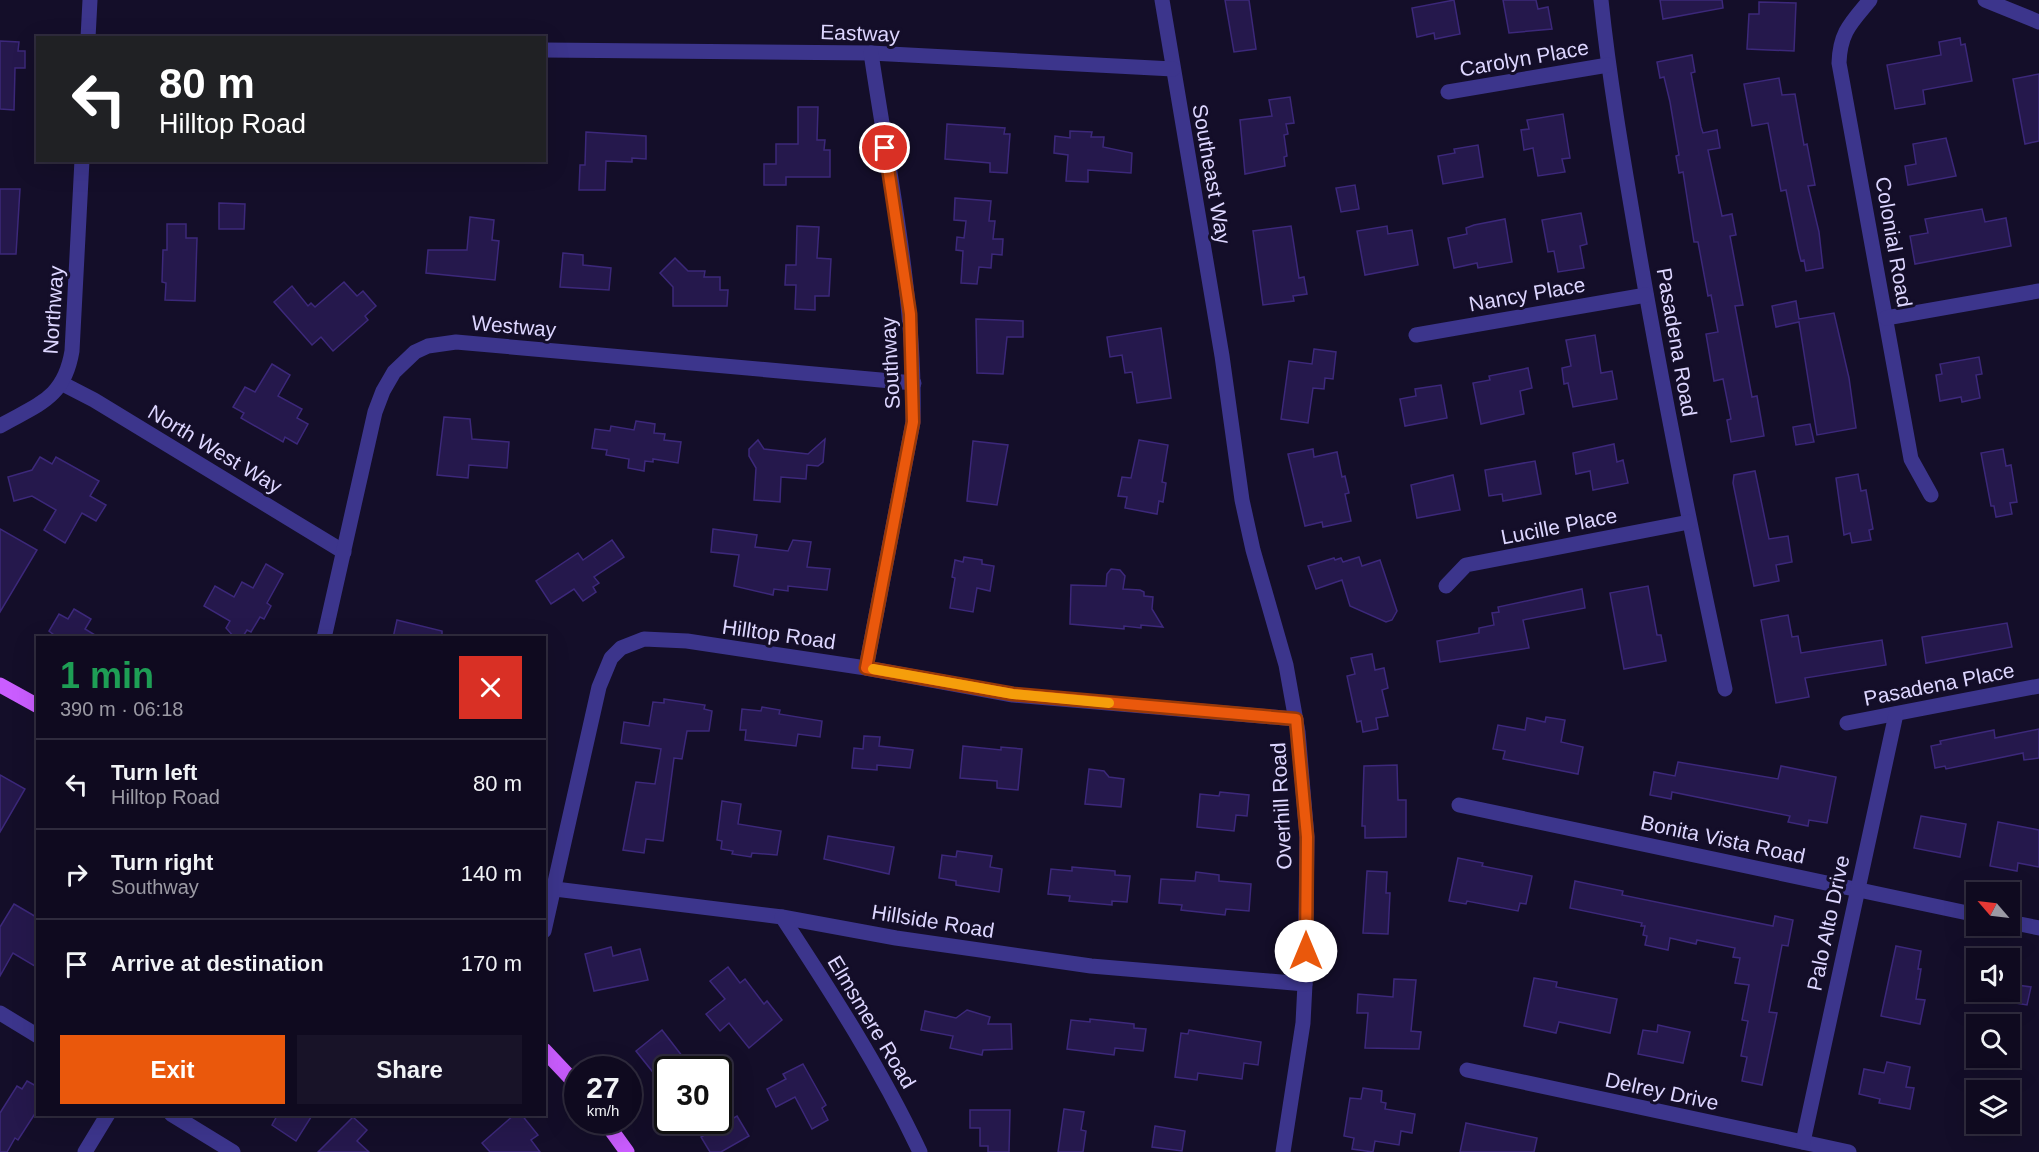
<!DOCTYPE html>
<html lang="en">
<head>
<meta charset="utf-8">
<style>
	:root { --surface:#0f0a1f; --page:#181328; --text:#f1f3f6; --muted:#9b9aa4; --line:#2f2b3d; --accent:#ea580c }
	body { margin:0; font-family:Arial,sans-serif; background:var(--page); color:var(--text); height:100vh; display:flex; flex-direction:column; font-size:22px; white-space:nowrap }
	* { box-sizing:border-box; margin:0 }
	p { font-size:20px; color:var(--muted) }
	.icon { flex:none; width:33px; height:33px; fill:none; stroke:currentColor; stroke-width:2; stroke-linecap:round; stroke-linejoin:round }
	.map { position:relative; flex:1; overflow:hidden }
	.side { position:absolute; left:36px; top:636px; width:510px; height:480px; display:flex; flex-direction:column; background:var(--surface); border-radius:0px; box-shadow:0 6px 24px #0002,0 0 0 2px var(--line) }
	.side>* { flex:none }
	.banner { position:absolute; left:36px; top:36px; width:510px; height:126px; border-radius:0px; box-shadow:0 6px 24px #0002,0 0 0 2px var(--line); background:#202124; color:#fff; overflow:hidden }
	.needle { width:39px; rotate:298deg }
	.controls { position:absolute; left:1966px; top:882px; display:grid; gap:12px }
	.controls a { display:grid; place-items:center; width:54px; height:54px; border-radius:0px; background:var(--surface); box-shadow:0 6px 24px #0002,0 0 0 2px var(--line); font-size:30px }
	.speed { position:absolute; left:564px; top:1056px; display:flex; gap:12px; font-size:30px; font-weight:700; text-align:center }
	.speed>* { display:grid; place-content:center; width:78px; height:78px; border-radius:50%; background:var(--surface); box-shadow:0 6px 24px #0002,0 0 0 2px var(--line); line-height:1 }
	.speed small { font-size:15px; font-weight:400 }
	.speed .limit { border:3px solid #111; border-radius:9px; background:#fff; color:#111 }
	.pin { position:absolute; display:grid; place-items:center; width:51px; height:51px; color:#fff; margin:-26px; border:3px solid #fff; border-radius:50%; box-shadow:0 2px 6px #0007 }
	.me { position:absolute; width:66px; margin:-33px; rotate:0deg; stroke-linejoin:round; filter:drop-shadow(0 0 4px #0008) }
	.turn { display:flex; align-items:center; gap:21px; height:126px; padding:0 24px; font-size:27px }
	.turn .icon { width:78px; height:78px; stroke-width:2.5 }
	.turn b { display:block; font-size:42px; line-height:51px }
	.round { display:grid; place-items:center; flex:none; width:63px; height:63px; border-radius:0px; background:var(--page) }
	.headline { display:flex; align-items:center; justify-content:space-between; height:102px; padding:0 24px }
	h1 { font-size:36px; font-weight:700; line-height:45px; color:#1e9e55 }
	.action { display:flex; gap:12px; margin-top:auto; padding:12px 24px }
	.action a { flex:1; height:69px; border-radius:0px; background:var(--accent); color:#fff; font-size:24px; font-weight:700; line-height:69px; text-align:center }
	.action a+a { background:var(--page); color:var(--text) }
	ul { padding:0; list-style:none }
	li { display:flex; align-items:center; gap:18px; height:90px; padding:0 24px; border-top:2px solid var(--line) }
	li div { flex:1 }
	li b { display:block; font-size:22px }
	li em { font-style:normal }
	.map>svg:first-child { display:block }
	.building { fill:#25184c; stroke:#3c287a; stroke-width:1.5 }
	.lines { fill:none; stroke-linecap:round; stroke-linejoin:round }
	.minor { stroke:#3c358c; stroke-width:15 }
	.major { stroke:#ca5dff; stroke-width:15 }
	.route-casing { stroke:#983908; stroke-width:15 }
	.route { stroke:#ea580c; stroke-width:10 }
	.slow { stroke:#f59e0b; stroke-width:10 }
	.labels { text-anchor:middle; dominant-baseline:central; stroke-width:6; stroke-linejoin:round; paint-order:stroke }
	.street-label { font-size:21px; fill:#ddd6ff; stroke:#140e29 }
</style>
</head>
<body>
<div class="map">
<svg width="2039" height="1152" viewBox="0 0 2039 1152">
	<rect width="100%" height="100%" fill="#140e29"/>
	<g class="building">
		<path d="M1225,0H1249L1256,49L1234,52Z"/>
		<path d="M1454,0L1460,34L1435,39L1434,33L1417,37L1412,8Z"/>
		<path d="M1503,0H1536L1538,9L1548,7L1552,29L1509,33Z"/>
		<path d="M1660,0H1722L1723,8L1663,19Z"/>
		<path d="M1759,2L1796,3L1794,51L1747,49L1749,14H1759Z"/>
		<path d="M1960,38L1961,45L1965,44L1972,81L1923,90L1925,104L1895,109L1887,65L1941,55L1939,42Z"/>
		<path d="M0,41L19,42L18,51H25V68H15L14,110L0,109Z"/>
		<path d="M1692,55L1695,72L1691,73L1701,127L1703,133L1717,130L1720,148L1708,150L1722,216L1732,214L1736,235L1730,236L1743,305L1735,306L1752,397L1757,396L1764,436L1731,442L1727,420L1731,419L1723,379L1714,381L1706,334L1718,332L1711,295L1708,296L1698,242H1694L1683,172L1679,173L1676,156L1679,155L1670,102L1664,77L1660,78L1657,62Z"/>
		<path d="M2039,74V141L2025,144L2013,79Z"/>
		<path d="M1779,78L1782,95L1795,94L1804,145L1807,144L1815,185L1808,186L1819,232L1823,268L1806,271L1804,260L1801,261L1798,249L1786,190L1781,191L1768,123L1752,126L1744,84Z"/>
		<path d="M1290,97L1294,123L1286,124L1288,134L1284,135L1287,156L1284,157L1285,166L1245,174L1240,120L1272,116L1269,100Z"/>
		<path d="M798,107H818L817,140H825L824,150H830V177H786V185H764V164H776V144H798Z"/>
		<path d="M1563,114L1570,158L1562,159L1565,172L1538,176L1533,148L1524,150L1521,130L1529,129L1527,120Z"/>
		<path d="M947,124L1005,128L1004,134H1010L1007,173L990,172V163L945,159Z"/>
		<path d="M1070,131L1092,132L1091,137H1104L1103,147L1132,153L1131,173L1088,170V182L1066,181L1068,155L1054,153L1055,136L1070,138Z"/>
		<path d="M586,132L646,136V159L632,158V162L606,161L605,190H579L580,165H585Z"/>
		<path d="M1946,138L1956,176L1908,185L1905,166L1916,164L1913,144Z"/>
		<path d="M1478,145L1483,177L1443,184L1438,156L1455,153L1454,149Z"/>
		<path d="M1355,185L1359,209L1341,212L1336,188Z"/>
		<path d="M0,189H20L16,254H0Z"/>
		<path d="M955,198L991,201L989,221H995L993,239H1003L1002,255L992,254L991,268L979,267L977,284L961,283L963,251L956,250L957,237L964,238L966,221L954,220Z"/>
		<path d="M219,203L245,204L244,229H219Z"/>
		<path d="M1982,209L1985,222L2006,218L2011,246L1915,264L1910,236L1928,233L1925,219Z"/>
		<path d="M1581,213L1587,244L1580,246L1584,268L1558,272L1554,251L1548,252L1542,220Z"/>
		<path d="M470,217L494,220L492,240L499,241L495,280L426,273L428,250H467Z"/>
		<path d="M1505,219L1512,262L1478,268L1477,263L1454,268L1448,238L1467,234L1466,228L1474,225Z"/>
		<path d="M167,224H186V238H197L195,301L165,300L166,283L162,282L163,250H167Z"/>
		<path d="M797,226L819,227L817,258L831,259L829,296H815V310L795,309L796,285H785L786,265H796Z"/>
		<path d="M1291,226L1299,278L1304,277L1307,294L1293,296L1294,301L1263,305L1253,231Z"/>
		<path d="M1387,226L1388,234L1412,230L1418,265L1365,275L1357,231Z"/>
		<path d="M563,253L583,255V265L611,268L609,290L560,287Z"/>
		<path d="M675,258L688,271H705L704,277H720V290H728L727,306H673V287L660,273Z"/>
		<path d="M344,282L357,296L363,291L376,306L365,316L368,320L333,351L321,337L312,345L274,302L292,286L308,306L311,303L315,307Z"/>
		<path d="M1796,301L1799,319L1834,313L1849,378L1856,428L1817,435L1799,322L1776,327L1772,306Z"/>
		<path d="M976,319L1023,321V337H1007L1003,374L977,373Z"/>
		<path d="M1161,328L1171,398L1137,403L1132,372L1125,373L1122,355L1110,357L1107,337Z"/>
		<path d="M1595,335L1601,373L1612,371L1617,399L1573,407L1568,383L1564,384L1562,368L1571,366L1566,340Z"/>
		<path d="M1314,349L1336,352L1333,379L1325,378L1324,389L1313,388L1308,423L1281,419L1289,361L1312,364Z"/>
		<path d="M1979,357L1982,374L1976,375L1980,398L1962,402L1961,397L1940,401L1936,375L1942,374L1940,364Z"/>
		<path d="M272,364L290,375L278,396L302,409L297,418L308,424L297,444L285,437L283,442L241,418L244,413L233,407L245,387L255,392Z"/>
		<path d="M1528,368L1532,388L1520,391L1524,414L1481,424L1473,383L1490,380L1489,376Z"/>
		<path d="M1441,385L1447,418L1405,426L1400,399L1416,396L1415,389Z"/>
		<path d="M444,417L470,419L472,439L509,442L507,468L469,465L468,478L437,475Z"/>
		<path d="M636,421L655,424L654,433L665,434L664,440L681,442L678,463L653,459V462L645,461L644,471L628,468L629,459L606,455L607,450L592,448L595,429L610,431L611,426L634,430Z"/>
		<path d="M1810,424L1814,442L1796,445L1793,427Z"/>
		<path d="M825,439L823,462L818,466L807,465L806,479L781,477L780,502L754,500L756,468L749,456V449L758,440L764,449L808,454Z"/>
		<path d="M1139,440L1168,445L1162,482L1166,483L1163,502L1159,501L1157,514L1125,508L1127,497L1118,496L1122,477L1131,478Z"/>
		<path d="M973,441L1008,445L997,505L967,501Z"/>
		<path d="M1614,444L1617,462L1623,460L1628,483L1593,490L1590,471L1576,474L1573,453Z"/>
		<path d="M1313,449L1314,457L1337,452L1342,477L1345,476L1349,493L1345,494L1351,521L1323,527L1322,522L1305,526L1288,454Z"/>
		<path d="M2003,449L2006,466L2011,465L2017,502L2010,503L2012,514L1996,517L1994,506H1991L1981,453Z"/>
		<path d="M40,457L52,464L56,457L99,481L90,496L106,505L96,521L82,513L65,543L44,530L56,510L32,496L14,501L8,477L32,470Z"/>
		<path d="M1535,461L1541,494L1503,501L1502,494L1489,496L1485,470Z"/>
		<path d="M1755,471L1769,539L1788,536L1792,562L1776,565L1779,581L1754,586L1733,483L1734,475Z"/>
		<path d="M1858,474L1861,491L1866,490L1873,529L1869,530L1871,540L1852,543L1850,533L1844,535L1836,478Z"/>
		<path d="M1453,475L1460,510L1417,518L1411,485Z"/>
		<path d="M0,529L37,550L0,612Z"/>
		<path d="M713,529L757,535L755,547L788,551L793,540L811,542L807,567L830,569L827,590L788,586V591L774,589L773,595L734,586L739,555L711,552Z"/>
		<path d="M612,540L624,557L594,577L599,583L593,587L596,592L583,601L574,589L551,604L536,581L578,553L583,560Z"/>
		<path d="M964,557L982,560V564L994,566L990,591L977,588L973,612L950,608L955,578L952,577L955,560L963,562Z"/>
		<path d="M1359,557L1362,566L1380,560L1397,611L1392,620L1386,622L1350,606L1342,580L1316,589L1308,566L1334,558L1335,560L1341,558L1343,562Z"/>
		<path d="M266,564L283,574L267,603L271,606L264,619L260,617L251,632L247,630L242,638H235L226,628L230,621L204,606L215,586L234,597L242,582L253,588Z"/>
		<path d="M1111,569L1120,570L1125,576L1123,589L1140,590L1144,592V596L1153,597L1152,609L1163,627L1141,625V628L1124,626V629L1070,624L1071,585L1106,586L1107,574Z"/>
		<path d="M1648,586L1657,635H1661L1666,661L1624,669L1610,593Z"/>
		<path d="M1582,589L1585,608L1523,620L1529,648L1440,662L1437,641L1479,633V628L1494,625L1492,613L1499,612L1498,607Z"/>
		<path d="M74,609L91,619L85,629L100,638H58L49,631L59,614L68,619Z"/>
		<path d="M1788,615L1792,637L1798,636L1801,653L1882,640L1886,665L1805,678L1809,697L1776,703L1761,620Z"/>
		<path d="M397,620L442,631V638H393Z"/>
		<path d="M2007,623L2012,647L1926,663L1922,637Z"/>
		<path d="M1372,654L1375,670L1384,668L1388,688L1382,690L1388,716L1376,718L1378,729L1363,732L1361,721L1357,722L1347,676L1355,674L1351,658Z"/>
		<path d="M664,699L705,705L704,709L712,711L709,731H687L682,759L674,758L663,841L646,839L644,853L623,850L636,782L655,784L661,749L621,743L624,722L649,726L653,702L664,703Z"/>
		<path d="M762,707L780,710L779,714L822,721L820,737L798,734L796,746L745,740L746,730H740L742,709L761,711Z"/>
		<path d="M1546,717L1565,720L1561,742L1583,747L1578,774L1503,759L1505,751L1493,749L1498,725L1525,730L1527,718L1545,722Z"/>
		<path d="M2039,729V758L2024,760L2023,753L1946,769L1945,766L1935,768L1931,746L1941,744L1940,741L1994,730L1995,738Z"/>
		<path d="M864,736L880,737L879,746L913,750L910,768L877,765V770L852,768L854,748L863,749Z"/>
		<path d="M963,746L1001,750V747L1022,749L1018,790L997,788V781L960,778Z"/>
		<path d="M1678,762L1778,779L1781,766L1836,777L1827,823L1809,820L1808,826L1788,822L1790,816L1672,792L1671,799L1650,795L1654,772L1675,776Z"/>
		<path d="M1397,765L1398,800H1406V837L1365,838V826H1362L1364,766Z"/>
		<path d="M1089,769L1104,771L1109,777L1124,779L1121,807L1085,804Z"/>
		<path d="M0,775L25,789L0,832Z"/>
		<path d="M1220,792L1249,795L1247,816L1236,815L1234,831L1197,827L1200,794L1219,796Z"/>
		<path d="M722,801L741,804L738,824L781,831L777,855L752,853L751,857L732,854L733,851L721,849L722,841L717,840Z"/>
		<path d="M1921,816L1966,824L1960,857L1914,848Z"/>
		<path d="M1998,822L2039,830V867L2018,863L2017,871L1990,866Z"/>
		<path d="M828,836L894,847L889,874L824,859Z"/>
		<path d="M957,851L992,856L990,867L1002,869L999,892L956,885V881L939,878L942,855L956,857Z"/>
		<path d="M1458,858L1483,863L1482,866L1532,876L1526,904L1520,903L1518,911L1467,901L1466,904L1449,901Z"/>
		<path d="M1072,867L1115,871V875L1130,876L1127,902L1112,901V905L1069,901L1070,896L1048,894L1051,869L1072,871Z"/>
		<path d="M1367,871L1387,872L1386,893H1390L1388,934L1363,933Z"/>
		<path d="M1196,872L1219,875V881L1251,884L1249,911L1226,909L1225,915L1181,910L1182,905L1159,903L1161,879L1195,881Z"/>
		<path d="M1575,881L1623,891L1622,895L1773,926L1775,916L1793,920L1788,946L1782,945L1769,1012L1777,1013L1762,1085L1742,1081L1747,1057L1741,1056L1748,1021L1742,1020L1749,985L1735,983L1740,958L1733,957L1735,948L1697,940L1696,944L1670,938L1668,950L1645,945L1647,936L1643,935L1645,926H1641L1642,923L1570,908Z"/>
		<path d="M14,904L38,918V968L13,953L0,976V927Z"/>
		<path d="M1896,946L1921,951L1918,969H1921L1916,999L1925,1000L1920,1024L1881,1016Z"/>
		<path d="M611,947L613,956L640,949L648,980L594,991L585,954Z"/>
		<path d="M728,967L740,983L745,979L764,1004L767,1001L782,1020L749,1048L729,1023L720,1031L706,1014L725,999L710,981Z"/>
		<path d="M1534,978L1557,982L1556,987L1617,999L1610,1033L1559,1022L1556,1033L1524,1026Z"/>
		<path d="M1394,979L1416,980L1411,1031L1421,1032L1419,1049L1365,1048L1368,1013H1357L1358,994L1393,997Z"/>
		<path d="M2010,984L2031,987L2027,1005L2010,1002Z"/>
		<path d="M967,1010L990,1017L988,1024H1011L1012,1049L983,1050L982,1055L950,1048L953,1036L921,1030L925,1011L956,1018Z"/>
		<path d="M1090,1019L1134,1024V1028L1146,1029L1143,1051L1115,1048L1114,1055L1067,1049L1071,1020L1090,1022Z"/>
		<path d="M1658,1025L1690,1032L1683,1063L1638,1054L1643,1030L1657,1032Z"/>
		<path d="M662,1030L693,1070H668V1091L636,1051Z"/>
		<path d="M1189,1030L1261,1042L1258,1065L1244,1063L1242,1079L1198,1073L1197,1080L1175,1077L1181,1033L1188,1034Z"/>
		<path d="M1887,1062L1910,1067L1906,1087L1914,1088L1910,1109L1879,1103L1880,1099L1859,1094L1864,1069L1884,1073Z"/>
		<path d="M803,1064L826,1105L822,1108L828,1120L812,1129L795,1097L776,1107L767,1089L786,1079L783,1074Z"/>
		<path d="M27,1081L38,1087V1109L18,1140L15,1138L7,1152H0V1113L17,1086L22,1089Z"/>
		<path d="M1363,1088L1382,1091L1381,1102L1386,1103L1385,1109L1415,1114L1412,1133L1401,1131L1399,1145L1375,1141L1373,1152L1352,1149L1354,1138L1344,1136L1350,1098L1361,1099Z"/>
		<path d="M1064,1109L1084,1112L1081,1130L1086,1131L1083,1152H1058Z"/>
		<path d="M970,1110H1010L1009,1152H988V1146H980V1128H970Z"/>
		<path d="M278,1114H313L296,1141L272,1125Z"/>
		<path d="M515,1114H521L538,1135L531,1140L540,1152H490L482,1143Z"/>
		<path d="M737,1116L749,1136L721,1152H710L701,1137Z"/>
		<path d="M353,1117L367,1130L357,1141L369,1152H318Z"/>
		<path d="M1466,1123L1537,1138L1534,1152H1460Z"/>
		<path d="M1155,1126L1185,1131L1182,1151L1152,1147Z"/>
	</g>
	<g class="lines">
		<g class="minor">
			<path d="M1162,0L1222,356L1242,500L1253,550L1286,665L1298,732L1307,837L1305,984L1303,1023L1283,1152"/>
			<path d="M1601,0C1609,77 1622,153 1635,229C1661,383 1692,537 1725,689"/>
			<path d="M1870,0C1851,23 1840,32 1839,63L1911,459L1931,495"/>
			<path d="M1985,0L2039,22"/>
			<path d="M88,38L90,0"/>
			<path d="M544,50L871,53L1173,69"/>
			<path d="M1448,92L1608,65"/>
			<path d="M1886,318L2039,291"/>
			<path d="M1416,335L1646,295"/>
			<path d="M63,384L94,400L344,552"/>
			<path d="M0,426C38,404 64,399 72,351L82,160"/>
			<path d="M1446,586L1466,565L1689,522"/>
			<path d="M324,638L375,412L383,391L394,372L415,352L428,346L456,342L914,383"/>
			<path d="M866,668L913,422C916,299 889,175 871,53"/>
			<path d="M1847,723L2039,686"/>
			<path d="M1459,805L1977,915"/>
			<path d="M555,889L782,917L896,938L1091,966L1305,984"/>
			<path d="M782,917C832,993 881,1069 920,1152"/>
			<path d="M2010,922L2039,928"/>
			<path d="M544,931L599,687L611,658L621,648L644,639L687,641L866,668L1013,695L1296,719"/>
			<path d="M0,1013L38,1036"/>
			<path d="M1467,1070L1849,1152"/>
			<path d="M171,1114L233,1152"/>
			<path d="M1803,1142L1896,714"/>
			<path d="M85,1152L108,1114"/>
		</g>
		<g class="major">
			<path d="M0,685L38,706"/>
			<path d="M544,1050L578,1086"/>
			<path d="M604,1120L627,1152"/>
		</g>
	</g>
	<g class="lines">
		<defs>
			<path id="route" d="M885,148L910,314L913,422L866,668L1013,694L1296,719L1307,837L1306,951"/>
		</defs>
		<use href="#route" class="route-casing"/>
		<use href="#route" class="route"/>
		<path class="slow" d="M873,669L1013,694L1109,703"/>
	</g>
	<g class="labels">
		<g class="street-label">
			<text transform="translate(860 33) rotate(2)">Eastway</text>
			<text transform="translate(1524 58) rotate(-10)">Carolyn Place</text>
			<text transform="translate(1212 174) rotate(80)">Southeast Way</text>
			<text transform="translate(1894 242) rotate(80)">Colonial Road</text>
			<text transform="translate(1527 294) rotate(-10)">Nancy Place</text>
			<text transform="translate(53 310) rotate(-86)">Northway</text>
			<text transform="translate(514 326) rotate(5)">Westway</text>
			<text transform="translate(1677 342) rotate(80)">Pasadena Road</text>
			<text transform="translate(890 363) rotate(-93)">Southway</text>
			<text transform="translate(215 449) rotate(31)">North West Way</text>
			<text transform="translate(1559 526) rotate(-11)">Lucille Place</text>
			<text transform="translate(779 634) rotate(8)">Hilltop Road</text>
			<text transform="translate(1939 684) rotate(-11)">Pasadena Place</text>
			<text transform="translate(1281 806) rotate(-93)">Overhill Road</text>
			<text transform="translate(1723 839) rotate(12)">Bonita Vista Road</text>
			<text transform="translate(933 921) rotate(9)">Hillside Road</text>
			<text transform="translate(1828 923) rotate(-78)">Palo Alto Drive</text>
			<text transform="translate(872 1022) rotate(59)">Elmsmere Road</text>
			<text transform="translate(1662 1091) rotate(12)">Delrey Drive</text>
		</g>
	</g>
</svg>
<div class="controls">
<a><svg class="needle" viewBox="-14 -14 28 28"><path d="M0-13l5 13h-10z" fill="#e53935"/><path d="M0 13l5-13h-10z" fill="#9b9aa4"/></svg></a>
<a><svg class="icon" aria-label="sound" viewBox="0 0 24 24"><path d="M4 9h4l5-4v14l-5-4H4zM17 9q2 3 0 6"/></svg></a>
<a><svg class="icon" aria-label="search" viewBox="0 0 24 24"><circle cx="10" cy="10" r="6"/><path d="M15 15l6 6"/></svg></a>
<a><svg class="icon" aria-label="layers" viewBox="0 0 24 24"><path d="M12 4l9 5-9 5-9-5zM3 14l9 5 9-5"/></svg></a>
</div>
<div class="speed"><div>27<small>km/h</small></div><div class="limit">30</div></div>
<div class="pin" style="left:885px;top:148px;background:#d93025"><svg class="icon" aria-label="arrive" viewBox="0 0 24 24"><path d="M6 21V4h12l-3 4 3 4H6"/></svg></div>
<svg class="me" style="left:1306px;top:951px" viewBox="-20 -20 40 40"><circle r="19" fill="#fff"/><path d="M0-13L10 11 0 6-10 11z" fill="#ea580c"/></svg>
<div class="banner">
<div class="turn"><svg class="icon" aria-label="left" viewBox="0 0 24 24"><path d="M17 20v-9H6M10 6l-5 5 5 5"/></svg><div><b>80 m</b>Hilltop Road</div></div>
</div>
<section class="side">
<div class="headline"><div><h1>1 min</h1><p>390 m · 06:18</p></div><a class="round" style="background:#d93025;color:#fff"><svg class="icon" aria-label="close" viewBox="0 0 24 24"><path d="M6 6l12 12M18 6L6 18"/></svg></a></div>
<ul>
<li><svg class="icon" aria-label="left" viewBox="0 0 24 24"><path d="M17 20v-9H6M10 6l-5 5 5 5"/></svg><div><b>Turn left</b><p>Hilltop Road</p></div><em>80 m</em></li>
<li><svg class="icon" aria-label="right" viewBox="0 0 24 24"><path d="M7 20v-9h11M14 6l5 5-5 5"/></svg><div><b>Turn right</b><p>Southway</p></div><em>140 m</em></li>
<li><svg class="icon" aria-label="arrive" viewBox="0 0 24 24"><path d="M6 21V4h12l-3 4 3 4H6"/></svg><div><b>Arrive at destination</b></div><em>170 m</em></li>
</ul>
<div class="action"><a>Exit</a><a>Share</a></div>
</section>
</div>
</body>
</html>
